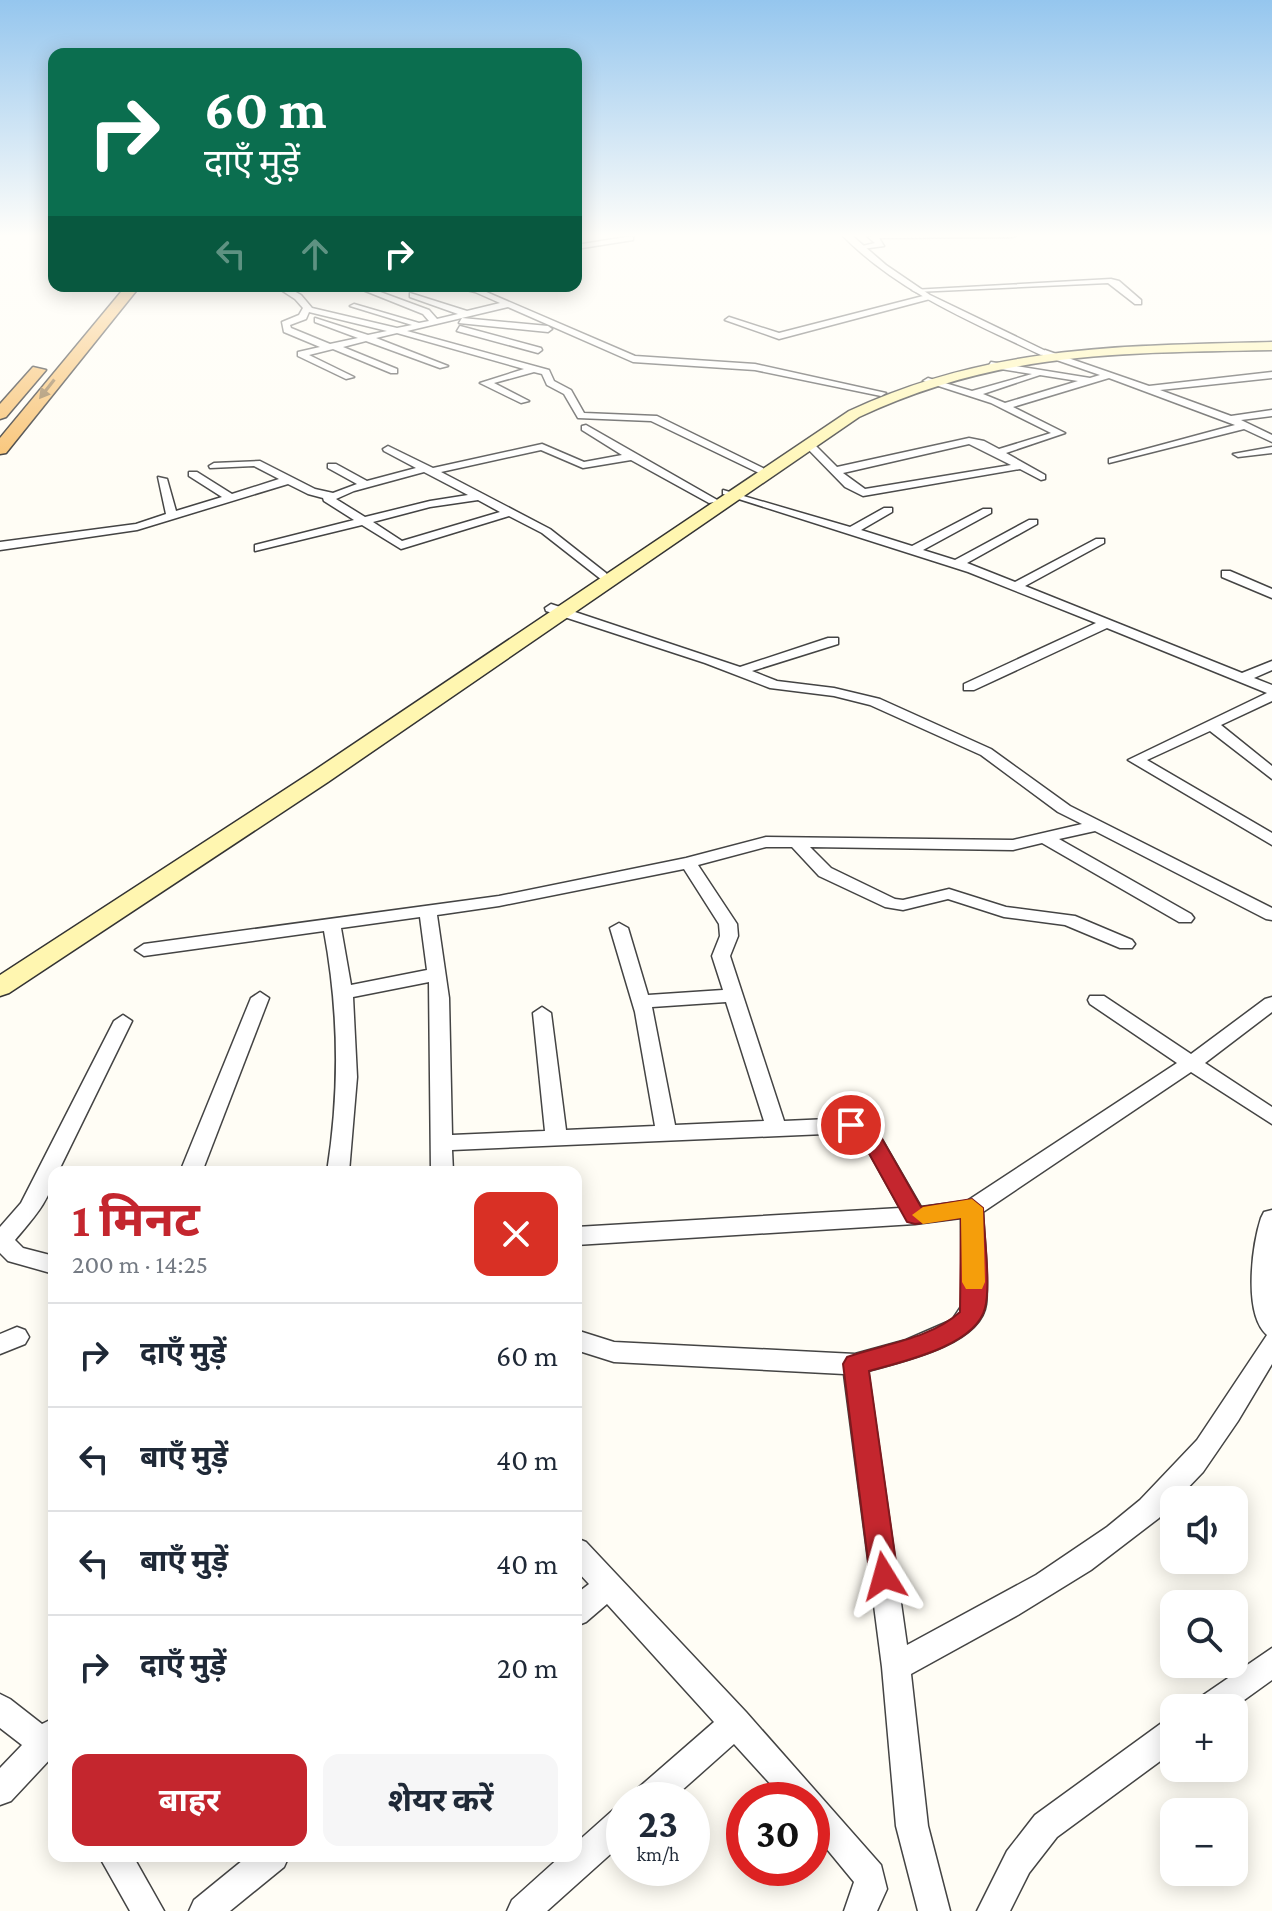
<!DOCTYPE html>
<html lang="hi">
<head>
<meta charset="utf-8">
<style>
	:root { --surface:#fff; --page:#f6f6f7; --text:#1f2937; --muted:#747a83; --line:#e0e1e3; --accent:#c4262e }
	body { margin:0; font-family:"Crimson Pro","Noto Sans Devanagari",serif; background:var(--page); color:var(--text); height:100vh; display:flex; flex-direction:column; font-size:30px; white-space:nowrap }
	* { box-sizing:border-box; margin:0 }
	p { font-size:26px; color:var(--muted) }
	.icon { flex:none; width:44px; height:44px; fill:none; stroke:currentColor; stroke-width:2; stroke-linecap:round; stroke-linejoin:round }
	.map { position:relative; flex:1; overflow:hidden }
	.panel { position:absolute; left:48px; top:1166px; width:534px; height:696px; display:flex; flex-direction:column; background:var(--surface); border-radius:16px; box-shadow:0 4px 20px #0003 }
	.panel>* { flex:none }
	.hud { position:absolute; left:48px; top:48px; width:534px; height:244px; border-radius:16px; box-shadow:0 4px 20px #0003; background:#0b6e4f; color:#fff; overflow:hidden }
	.buttons { position:absolute; left:1160px; top:1486px; display:grid; gap:16px }
	.buttons a { display:grid; place-items:center; width:88px; height:88px; border-radius:16px; background:var(--surface); box-shadow:0 4px 20px #0003; font-size:40px }
	.speed { position:absolute; left:606px; top:1782px; display:flex; gap:16px; font-size:40px; font-weight:700; text-align:center }
	.speed>* { display:grid; place-content:center; width:104px; height:104px; border-radius:50%; background:var(--surface); box-shadow:0 4px 20px #0003; line-height:1 }
	.speed small { font-size:20px; font-weight:400 }
	.speed .limit { border:12px solid #d22; background:#fff; color:#111 }
	.pin { position:absolute; display:grid; place-items:center; width:68px; height:68px; color:#fff; margin:-34px; border:4px solid #fff; border-radius:50%; box-shadow:0 2px 8px #0007 }
	.me { position:absolute; width:88px; margin:-44px; rotate:352deg; stroke-linejoin:round; filter:drop-shadow(0 0 6px #0008) }
	.turn { display:flex; align-items:center; gap:28px; height:168px; padding:0 24px; font-size:36px }
	.turn .icon { width:104px; height:104px; stroke-width:2.5 }
	.turn b { display:block; font-size:56px; line-height:68px }
	.lanes { display:flex; align-items:center; height:76px; padding:0 24px; background:#0003; justify-content:center; gap:40px; direction:ltr }
	.lanes .off { opacity:.35 }
	.round { display:grid; place-items:center; flex:none; width:84px; height:84px; border-radius:16px; background:var(--page) }
	.headline { display:flex; align-items:center; justify-content:space-between; height:136px; padding:0 24px }
	h1 { font-size:48px; font-weight:700; line-height:60px; color:var(--accent) }
	.button { display:flex; gap:16px; margin-top:auto; padding:16px 24px }
	.button a { flex:1; height:92px; border-radius:16px; background:var(--accent); color:#fff; font-size:32px; font-weight:700; line-height:92px; text-align:center }
	.button a+a { background:var(--page); color:var(--text) }
	ul { padding:0; list-style:none }
	li { display:flex; align-items:center; gap:24px; height:104px; padding:0 24px; border-top:2px solid var(--line) }
	li div { flex:1 }
	li b { display:block; font-size:30px }
	li em { font-style:normal }
	.map>svg:first-child { display:block }
	.lines { fill:none; stroke-linecap:round; stroke-linejoin:round }
	.minor-casing { stroke:#444; stroke-width:3 }
	.tertiary-casing { stroke:#444; stroke-width:3 }
	.secondary-casing { stroke:#333; stroke-width:3 }
	.trunk-casing { stroke:#222; stroke-width:3 }
	.minor { fill:#fff; fill-rule:evenodd }
	.tertiary { fill:#fff; fill-rule:evenodd }
	.secondary { fill:#fff6b0; fill-rule:evenodd }
	.trunk { fill:#f7bc64; fill-rule:evenodd }
	.oneway { fill:#906f3f }
	.route { fill:#c4262e; stroke:#7f191e; stroke-width:2 }
	.slow { fill:#f59e0b }
</style>
</head>
<body>
<div class="map">
<svg width="1272" height="1911" viewBox="0 0 1272 1911">
	<rect width="100%" height="100%" fill="#fffdf5"/>
	<g class="lines">
		<defs>
			<g id="minor">
				<path d="M576,233H589L576,236Z"/>
				<path d="M1014,233L1017,235L1013,237L879,238L884,246L862,249L858,247L875,243L868,237L879,234Z"/>
				<path d="M633,236V240L576,249V245Z"/>
				<path d="M1111,279L1119,281L1141,300V304H1135L1108,283L916,292L912,290Z"/>
				<path d="M275,286H285L301,295L312,308L397,328L412,325L350,306L354,304L419,323L429,321L423,314L353,286H364L429,310L437,319L458,314L410,297V293L467,311L500,303L475,292L449,286L477,288L635,356L755,364L886,393L881,396L755,370L633,362L508,307L407,331L549,370L554,381L571,390L584,413L657,416L763,468L764,470L759,473L651,421L578,418L564,394L547,385L542,374L534,372L494,383L529,401L521,403L480,383L524,369L397,333L376,338L448,366L440,368L366,341L343,347L397,369V373H391L333,349L309,355L354,377L346,379L298,356V352L320,347L284,332L282,322L299,315L303,308L295,299ZM309,312L387,331L368,335L315,318V322L358,338L330,344L291,328L290,325L306,319Z"/>
				<path d="M927,295L930,299L779,339L725,320L729,317L779,333Z"/>
				<path d="M462,318L548,326L552,329L548,332L459,323Z"/>
				<path d="M460,326L541,348L542,350L538,353L457,331Z"/>
				<path d="M1045,350L1149,386L1272,372V378L1160,390L1231,416L1272,410V416L1241,420L1272,435V442L1244,429L1109,463V459L1235,425L1109,378L1013,407L1065,433L1006,453L1045,475V479L1041,480L1020,469L863,496L845,487L804,445L813,443L837,467L969,438L984,441L999,449L1051,433L991,403L923,381L928,378L972,391L1032,374L988,367L991,362L1090,378L1100,375L1042,355ZM1040,375L1078,381L1005,403L983,394ZM969,444L1011,465L865,489L843,473Z"/>
				<path d="M586,425L719,501L709,503L631,460L583,468L541,450L441,472L550,529L606,573L608,576L602,580L542,533L509,516L401,549L362,525L255,551V545L354,520L324,501L323,498L308,494L288,484L137,530L0,550V542L136,524L166,514L158,477L167,479L176,511L222,497L189,476V472H197L232,494L279,479L254,466L210,468L209,466L214,463L260,461L315,489L333,493L357,484L328,468V464H336L367,481L416,468L384,451L383,449L388,446L433,468L542,444L584,462L622,455L582,430V426ZM424,472L468,495L430,501L365,517L336,499L354,491ZM478,500L500,512L402,541L373,522L430,507Z"/>
				<path d="M1272,447V453L1238,457L1233,454Z"/>
				<path d="M723,490L850,527L884,508H892V512L861,530L912,546L983,509H991V513L923,550L955,560L1029,520H1037V524L967,563L1015,582L1096,539H1104V543L1025,586L1242,673L1272,661V670L1254,678L1272,685V701L1221,725L1272,766V779L1210,731L1147,760L1272,833V845L1128,760L1267,693L1107,628L974,690H964V684L1096,623L968,572L723,494Z"/>
				<path d="M1222,571H1230L1272,589V598L1222,577Z"/>
				<path d="M551,604L740,667L828,638H838V644L752,671L777,681L834,688L880,699L991,749L1070,806L1272,908V920L1266,919L1095,831L1059,839L1191,914L1194,918L1191,922H1179L1042,843L1013,850L810,847L831,868L895,899L903,900L949,889L1006,907L1075,916L1132,940L1135,944L1132,948H1120L1065,925L1004,917L948,899L903,910L885,907L819,876L792,847H766L698,865L737,924L738,936L730,956L784,1121L851,1118L877,1131L921,1207L967,1201L1177,1063L1090,1004L1088,1000L1090,996H1104L1191,1054L1265,999L1272,997V1012L1205,1063L1272,1107V1124L1191,1072L983,1212C984,1242 989,1275 986,1304C981,1345 900,1362 868,1371L907,1645L1036,1575L1107,1527L1140,1500L1197,1440L1267,1335C1243,1314 1252,1246 1261,1218L1264,1212L1272,1210V1364L1238,1421L1203,1472L1159,1518L1091,1570L1018,1615L911,1674L928,1826L950,1911H918L896,1826L882,1667L844,1374L614,1362L576,1350V1330L614,1342L855,1354L906,1340L952,1320L962,1305L961,1218L915,1224L576,1245V1227L900,1208L863,1141L848,1133L452,1150L453,1172H431L429,982L353,997L357,1077L349,1172H327C340,1090 339,1012 324,931L144,956L135,950L144,944L499,896L686,858L766,837L1013,840L1082,824L1058,812L981,755L870,705L834,696L770,688L705,663L546,611L545,608ZM684,869L719,924L720,936L712,956L723,990L648,995L628,928L619,923L610,928L635,1012L655,1126L566,1130L551,1013L542,1007L533,1013L545,1131L452,1135L449,998L437,915L499,906ZM420,917L427,970L351,985L341,928ZM726,1002L764,1121L675,1125L652,1007Z"/>
				<path d="M260,992L269,998L202,1172H180L251,998Z"/>
				<path d="M123,1015L132,1021L58,1172H54C54,1197 30,1222 15,1240L23,1248L54,1256V1274L8,1261L0,1253V1227L21,1203L114,1021Z"/>
				<path d="M17,1327L25,1330L29,1337L25,1344L0,1354V1334Z"/>
				<path d="M576,1538L586,1542L746,1712L881,1865L887,1889L877,1911H844L854,1882L812,1831V1800H785L734,1744L671,1800H633L637,1789L714,1722L607,1604L586,1622L576,1626V1594L589,1584L576,1570Z"/>
				<path d="M1272,1648V1680L1233,1708H1194L1199,1698Z"/>
				<path d="M0,1694L10,1699L42,1724L54,1718V1755L11,1801L0,1805V1768L22,1745L0,1728Z"/>
				<path d="M1174,1718V1751L1057,1837L1029,1873L1010,1911H977L1007,1851L1035,1815L1163,1722Z"/>
				<path d="M624,1805V1842L547,1911H507L512,1900L561,1856H576V1843L613,1810Z"/>
				<path d="M99,1856H133L164,1911H130Z"/>
				<path d="M248,1856H289L284,1867L230,1911H189L194,1900Z"/>
			</g>
			<path id="tertiary" d="M840,233H849L886,265L930,295L1050,353L1041,355C970,321 896,291 840,233Z"/>
			<path id="secondary" d="M1272,342V350C1121,353 999,351 859,417L328,782L9,993L0,996V975L312,772L849,411C991,345 1120,346 1272,342Z"/>
			<g id="trunk">
				<path d="M126,286H140L6,453L0,454V438Z"/>
				<path d="M33,367L46,370L6,417L0,419V404Z"/>
			</g>
		</defs>
		<use href="#minor" class="minor-casing"/>
		<use href="#tertiary" class="tertiary-casing"/>
		<use href="#secondary" class="secondary-casing"/>
		<use href="#trunk" class="trunk-casing"/>
		<use href="#minor" class="minor"/>
		<use href="#tertiary" class="tertiary"/>
		<use href="#secondary" class="secondary"/>
		<use href="#trunk" class="trunk"/>
	</g>
	<defs><path id="oneway-solid" d="M-6-.8H1V-3.2L6.5 0L1 3.2V.8H-6Z" transform="scale(2)"/></defs>
	<use class="oneway" href="#oneway-solid" transform="translate(47 389) rotate(128)"/>
	<linearGradient id="sky" x2="0" y2="1"><stop stop-color="#95c6ee"/><stop offset="0.47" stop-color="#fffefa"/><stop offset="1" stop-color="#fffefa" stop-opacity="0"/></linearGradient>
	<rect width="1272" height="501" fill="url(#sky)"/>
	<path class="route" d="M851,1118L877,1130L921,1207L972,1199L983,1208C984,1233 991,1286 985,1308C976,1346 901,1362 869,1371L898,1576L894,1585L884,1589L874,1585L870,1576L843,1364L847,1357C884,1344 930,1339 960,1312L961,1218L915,1224L907,1222L862,1141L841,1125Z"/>
	<path class="slow" d="M972,1199L983,1208L985,1282L982,1289H966L962,1282L961,1218L923,1224L912,1215L923,1207Z"/>
</svg>
<div class="buttons">
<a><svg class="icon" aria-label="sound" viewBox="0 0 24 24"><path d="M4 9h4l5-4v14l-5-4H4zM17 9q2 3 0 6"/></svg></a>
<a><svg class="icon" aria-label="search" viewBox="0 0 24 24"><circle cx="10" cy="10" r="6"/><path d="M15 15l6 6"/></svg></a>
<a>+</a>
<a>−</a>
</div>
<div class="speed"><div>23<small>km/h</small></div><div class="limit">30</div></div>
<div class="pin" style="left:851px;top:1125px;background:#d93025"><svg class="icon" aria-label="arrive" viewBox="0 0 24 24"><path d="M6 21V4h12l-3 4 3 4H6"/></svg></div>
<svg class="me" style="left:884px;top:1576px" viewBox="-20 -20 40 40"><path d="M0-17L14 15 0 8-14 15z" fill="#c4262e" stroke="#fff" stroke-width="4"/></svg>
<div class="hud">
<div class="turn"><svg class="icon" aria-label="right" viewBox="0 0 24 24"><path d="M7 20v-9h11M14 6l5 5-5 5"/></svg><div><b>60 m</b>दाएँ मुड़ें</div></div>
<div class="lanes"><svg class="icon off" aria-label="left" viewBox="0 0 24 24"><path d="M17 20v-9H6M10 6l-5 5 5 5"/></svg><svg class="icon off" aria-label="ahead" viewBox="0 0 24 24"><path d="M12 20V5M6 11l6-6 6 6"/></svg><svg class="icon" aria-label="right" viewBox="0 0 24 24"><path d="M7 20v-9h11M14 6l5 5-5 5"/></svg></div>
</div>
<section class="panel">
<div class="headline"><div><h1>1 मिनट</h1><p>200 m · 14:25</p></div><a class="round" style="background:#d93025;color:#fff"><svg class="icon" aria-label="close" viewBox="0 0 24 24"><path d="M6 6l12 12M18 6L6 18"/></svg></a></div>
<ul>
<li><svg class="icon" aria-label="right" viewBox="0 0 24 24"><path d="M7 20v-9h11M14 6l5 5-5 5"/></svg><div><b>दाएँ मुड़ें</b></div><em>60 m</em></li>
<li><svg class="icon" aria-label="left" viewBox="0 0 24 24"><path d="M17 20v-9H6M10 6l-5 5 5 5"/></svg><div><b>बाएँ मुड़ें</b></div><em>40 m</em></li>
<li><svg class="icon" aria-label="left" viewBox="0 0 24 24"><path d="M17 20v-9H6M10 6l-5 5 5 5"/></svg><div><b>बाएँ मुड़ें</b></div><em>40 m</em></li>
<li><svg class="icon" aria-label="right" viewBox="0 0 24 24"><path d="M7 20v-9h11M14 6l5 5-5 5"/></svg><div><b>दाएँ मुड़ें</b></div><em>20 m</em></li>
</ul>
<div class="button"><a>बाहर</a><a>शेयर करें</a></div>
</section>
</div>
</body>
</html>
